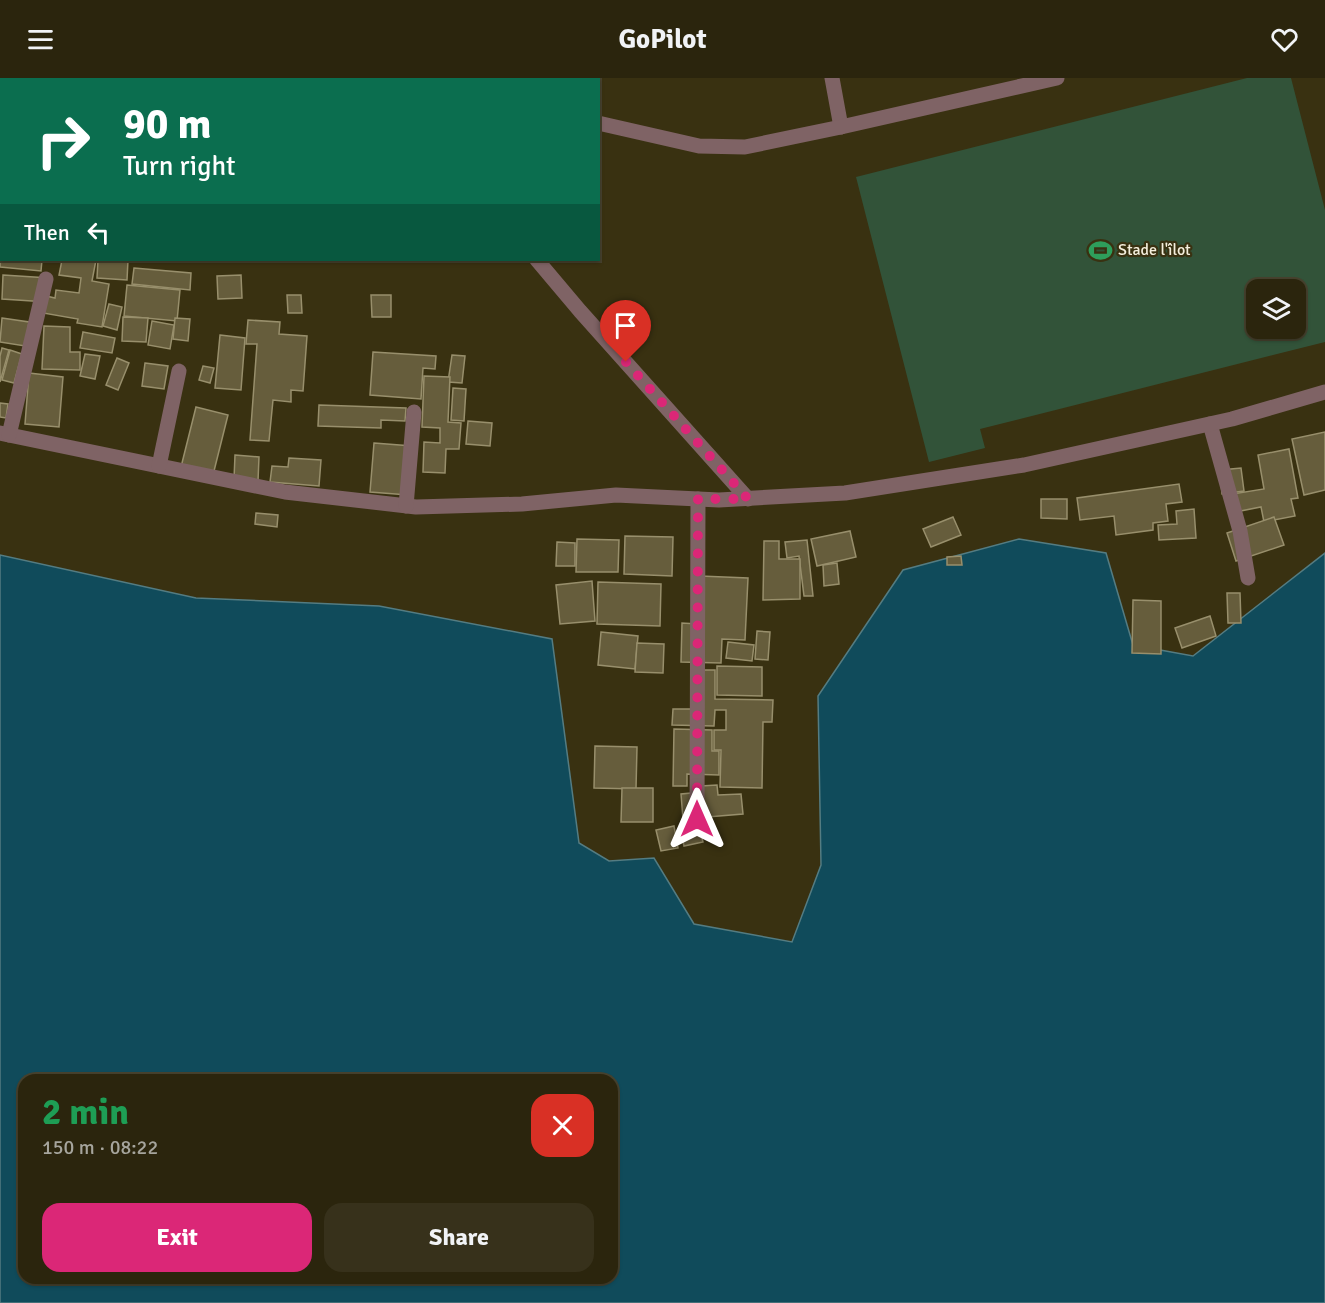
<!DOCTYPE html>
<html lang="en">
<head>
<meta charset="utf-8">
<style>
	:root { --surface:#2b250d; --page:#37311b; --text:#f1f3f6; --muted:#a6a59d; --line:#47422e; --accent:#db2777 }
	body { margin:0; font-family:Signika,sans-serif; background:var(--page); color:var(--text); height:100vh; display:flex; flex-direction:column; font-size:22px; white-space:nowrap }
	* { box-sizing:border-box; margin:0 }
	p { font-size:20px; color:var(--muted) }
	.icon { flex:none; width:33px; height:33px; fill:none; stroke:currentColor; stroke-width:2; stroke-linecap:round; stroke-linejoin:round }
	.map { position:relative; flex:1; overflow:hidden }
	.details { position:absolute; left:18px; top:996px; width:600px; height:210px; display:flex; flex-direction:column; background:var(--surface); border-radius:18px; box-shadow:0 2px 4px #0004,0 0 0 2px var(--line) }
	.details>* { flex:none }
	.guide { position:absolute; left:0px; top:0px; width:600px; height:183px; box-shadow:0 2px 4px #0004,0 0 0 2px var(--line); background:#0b6e4f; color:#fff; overflow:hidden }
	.controls { position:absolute; left:1246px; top:201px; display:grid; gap:12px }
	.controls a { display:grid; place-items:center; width:60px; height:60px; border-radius:12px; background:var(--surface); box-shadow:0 2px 4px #0004,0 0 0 2px var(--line); font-size:30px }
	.pin { position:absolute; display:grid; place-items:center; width:51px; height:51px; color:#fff; margin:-62px -26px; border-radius:50% 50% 50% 0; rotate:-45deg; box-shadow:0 0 6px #0007 }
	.pin .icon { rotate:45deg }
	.me { position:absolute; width:66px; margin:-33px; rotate:0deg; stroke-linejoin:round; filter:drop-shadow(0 0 4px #0008) }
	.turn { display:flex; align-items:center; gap:21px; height:126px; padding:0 24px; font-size:27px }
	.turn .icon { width:78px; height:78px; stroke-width:2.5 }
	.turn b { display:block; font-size:42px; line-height:51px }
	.then { display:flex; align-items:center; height:57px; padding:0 24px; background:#0003; gap:12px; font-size:22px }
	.round { display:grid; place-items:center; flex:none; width:63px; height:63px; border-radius:18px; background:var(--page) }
	.summary { display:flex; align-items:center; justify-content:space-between; height:102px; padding:0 24px }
	h1 { font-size:36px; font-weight:700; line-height:45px; color:#1e9e55 }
	.primary-button { display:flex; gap:12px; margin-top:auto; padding:12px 24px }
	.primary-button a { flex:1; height:69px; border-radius:18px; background:var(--accent); color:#fff; font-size:24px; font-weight:700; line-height:69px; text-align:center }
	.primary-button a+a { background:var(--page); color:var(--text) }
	header { display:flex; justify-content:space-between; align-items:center; height:78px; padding:0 24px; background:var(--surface); font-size:27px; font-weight:700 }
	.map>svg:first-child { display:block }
	.green { fill:#325339; fill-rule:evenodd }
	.water { fill:#104b5b; stroke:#547c82; stroke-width:1.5; fill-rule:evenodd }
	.building { fill:#665d3c; stroke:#988f6c; stroke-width:1.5 }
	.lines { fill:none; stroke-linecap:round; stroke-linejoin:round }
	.minor { stroke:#7f6365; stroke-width:15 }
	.route { stroke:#db2777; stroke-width:10; stroke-dasharray:0 18 }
	.labels { text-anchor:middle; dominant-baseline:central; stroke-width:4.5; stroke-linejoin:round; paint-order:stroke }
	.poi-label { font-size:16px; fill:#f4efdd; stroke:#393111; text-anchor:start }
</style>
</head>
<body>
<header><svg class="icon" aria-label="menu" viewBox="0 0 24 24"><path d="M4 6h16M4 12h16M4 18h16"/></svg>GoPilot<svg class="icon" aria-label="heart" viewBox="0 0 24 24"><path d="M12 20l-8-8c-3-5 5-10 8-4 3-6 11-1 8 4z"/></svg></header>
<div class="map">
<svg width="1325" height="1225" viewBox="0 0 1325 1225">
	<rect width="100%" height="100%" fill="#393111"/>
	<path class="green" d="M1247,0H1291L1325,132V264L980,351L985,370L929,384L856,99ZM1257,212H1296V250H1257Z"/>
	<path class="water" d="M1019,461L1106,475L1133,567L1193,578L1325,475V1225H0V477L196,520L379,528L552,561L579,765L609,783L654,780L694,846L792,864L821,787L818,618L903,492ZM24,1002H612V1200H24Z"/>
	<g class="building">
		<path d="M333,0H382L383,2H334Z"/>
		<path d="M2,21V67L0,68V22Z"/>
		<path d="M0,172L2,182H42L41,193L0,189Z"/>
		<path d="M62,182H96L92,203L109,206L102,249L77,245L78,241L43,235L46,218L55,220L56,212L79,215L81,200L59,197Z"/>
		<path d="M98,182H128L127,202L97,200Z"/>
		<path d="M134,190L191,195L190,212L132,206Z"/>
		<path d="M3,197L49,200L47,224L2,221Z"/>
		<path d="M241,197L242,220L218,221L217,198Z"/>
		<path d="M127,207L180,212L177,243L124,238Z"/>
		<path d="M287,217H301L302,235H288Z"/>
		<path d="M371,217H391V239H372Z"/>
		<path d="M109,226L122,229L117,252L103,248Z"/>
		<path d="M123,239L148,240L146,264L122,263Z"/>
		<path d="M2,240L29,244L25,268L0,264Z"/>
		<path d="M175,240L190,241L188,263L173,261Z"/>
		<path d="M248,242L280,244L279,256L307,258L303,313L291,312V324L273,322L269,363L250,362L257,266H246Z"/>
		<path d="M152,243L174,247L170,271L148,267Z"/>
		<path d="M44,248L70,249V274H80V292L42,291Z"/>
		<path d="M83,254L115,260L112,275L80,270Z"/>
		<path d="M220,257L245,260L241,312L215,310Z"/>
		<path d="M2,270L9,272L0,304V278Z"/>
		<path d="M10,272L22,276L14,305L2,302Z"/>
		<path d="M373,274L436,278L435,291L423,290L421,321L370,317Z"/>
		<path d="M85,276L100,278L95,301L80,298Z"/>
		<path d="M452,277L465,278L462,305L448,304Z"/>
		<path d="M117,280L129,285L118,312L106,307Z"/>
		<path d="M145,285L168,288L164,311L142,308Z"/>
		<path d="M203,288L214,290L210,305L199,302Z"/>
		<path d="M29,295L63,299L59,349L25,346Z"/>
		<path d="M424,298L450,299L448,344L461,345L459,371H446L445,395L423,394L424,364L440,365V350L422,349Z"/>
		<path d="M453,310L466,311L464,343L451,342Z"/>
		<path d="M0,325L8,326L6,340L0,339Z"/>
		<path d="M319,327L406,330L405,343L381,342V350L318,348Z"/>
		<path d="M196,329L228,337L213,397L181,389Z"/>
		<path d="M468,343L492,345L490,368L466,366Z"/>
		<path d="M1325,354V412L1304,417L1292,361Z"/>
		<path d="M374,365L412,368L408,417L370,414Z"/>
		<path d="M1289,371L1298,420L1291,421L1295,438L1264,444L1261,429L1230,435L1226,417L1264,411L1258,377Z"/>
		<path d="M235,377L259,379L258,403L234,401Z"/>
		<path d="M289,380L321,382L319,408L270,404L272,388L288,389Z"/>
		<path d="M1241,390L1244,413L1222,416L1220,392Z"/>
		<path d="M1179,406L1182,424L1166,426L1168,443L1153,445V452L1116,457L1114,438L1080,442L1077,420Z"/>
		<path d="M1041,421H1067V441L1041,440Z"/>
		<path d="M1194,431L1196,460L1159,462L1158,447L1177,446L1176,433Z"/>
		<path d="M256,435L278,437L277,449L255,446Z"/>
		<path d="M953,439L961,457L931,469L923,451Z"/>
		<path d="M1274,439L1284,467L1236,483L1227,455Z"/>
		<path d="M850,453L856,479L817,488L811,461Z"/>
		<path d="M625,458L673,459L672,498L624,496Z"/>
		<path d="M577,461L619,462L618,494H576Z"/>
		<path d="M807,462L813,518H804L799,478L787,480L785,464Z"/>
		<path d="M764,463H779V481H800V521L763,522Z"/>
		<path d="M557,464L575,465V488H556Z"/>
		<path d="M961,478L962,487H947V479Z"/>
		<path d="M837,485L839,506L824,508L823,487Z"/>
		<path d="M700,498L748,500L745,562L722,561L721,585L681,584L682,545L698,546Z"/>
		<path d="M592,503L595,543L560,546L556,507Z"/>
		<path d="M598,504L661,506L660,548L597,546Z"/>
		<path d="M1227,515H1240L1241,545H1228Z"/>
		<path d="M1133,522L1161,523V576L1132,575Z"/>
		<path d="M1210,538L1216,558L1182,570L1175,550Z"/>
		<path d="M757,553L770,554L768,582L755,581Z"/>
		<path d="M601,554L638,558L635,591L598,587Z"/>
		<path d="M728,564L754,567L752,583L726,580Z"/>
		<path d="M637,565L664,566L663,595L635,594Z"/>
		<path d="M717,588L762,589V618L717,617Z"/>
		<path d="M694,592H715V621L773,622L772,644H763L762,710L720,709L721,672H714V652H726V632H715L714,648L672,647L673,631H692Z"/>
		<path d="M674,651L712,652V673H719V697L687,696V708H673Z"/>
		<path d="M595,668L637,669L636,711L594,710Z"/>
		<path d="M717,707L718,717L741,716L743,736L683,741L681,716L702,714L701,708Z"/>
		<path d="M622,710H653V744H621Z"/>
		<path d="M698,745L703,764L684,768L680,749Z"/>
		<path d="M674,748L678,770L661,773L656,752Z"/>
	</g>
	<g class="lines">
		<g class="minor">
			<path d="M173,0L174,2"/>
			<path d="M457,0V2"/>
			<path d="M832,0L841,49"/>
			<path d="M57,2L60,0"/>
			<path d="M254,2L255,0"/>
			<path d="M598,45L699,68L745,69L841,49L1057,0"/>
			<path d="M537,182L580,233L748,421"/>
			<path d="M1210,346L1240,453L1248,500"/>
			<path d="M0,355L285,414L416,429L522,426L616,417L719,422L845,415L1024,387L1232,341L1325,314"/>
			<path d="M9,357L46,201"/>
			<path d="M159,388L179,293"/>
			<path d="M406,428L414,334"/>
			<path d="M697,741L698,421"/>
		</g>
	</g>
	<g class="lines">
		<path class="route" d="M626,284L748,421H698L697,741"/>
	</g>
	<defs>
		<symbol id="stadium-bare" viewBox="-9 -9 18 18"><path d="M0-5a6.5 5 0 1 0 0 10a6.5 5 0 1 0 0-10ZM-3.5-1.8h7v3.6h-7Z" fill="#2e9e5b" stroke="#393111" stroke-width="2.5" paint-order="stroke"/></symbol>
	</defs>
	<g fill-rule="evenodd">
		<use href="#stadium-bare" x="1084" y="156" width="33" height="33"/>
	</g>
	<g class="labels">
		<g class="poi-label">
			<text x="1118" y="172">Stade l'îlot</text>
		</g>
	</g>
</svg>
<div class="controls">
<a><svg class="icon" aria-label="layers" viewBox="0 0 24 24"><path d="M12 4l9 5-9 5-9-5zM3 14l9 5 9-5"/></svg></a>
</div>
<div class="pin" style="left:626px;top:284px;background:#d93025"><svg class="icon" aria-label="arrive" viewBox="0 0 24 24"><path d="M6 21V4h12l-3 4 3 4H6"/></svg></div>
<svg class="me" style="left:697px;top:741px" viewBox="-20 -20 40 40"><path d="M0-17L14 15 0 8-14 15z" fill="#db2777" stroke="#fff" stroke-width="4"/></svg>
<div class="guide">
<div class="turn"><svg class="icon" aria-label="right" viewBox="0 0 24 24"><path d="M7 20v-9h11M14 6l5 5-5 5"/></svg><div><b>90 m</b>Turn right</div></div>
<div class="then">Then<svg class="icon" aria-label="left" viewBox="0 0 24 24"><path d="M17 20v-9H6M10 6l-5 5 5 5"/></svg></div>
</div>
<section class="details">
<div class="summary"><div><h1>2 min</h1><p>150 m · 08:22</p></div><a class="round" style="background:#d93025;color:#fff"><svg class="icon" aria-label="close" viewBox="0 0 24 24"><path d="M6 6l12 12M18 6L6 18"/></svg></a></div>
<div class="primary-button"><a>Exit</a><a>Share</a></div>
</section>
</div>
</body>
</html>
